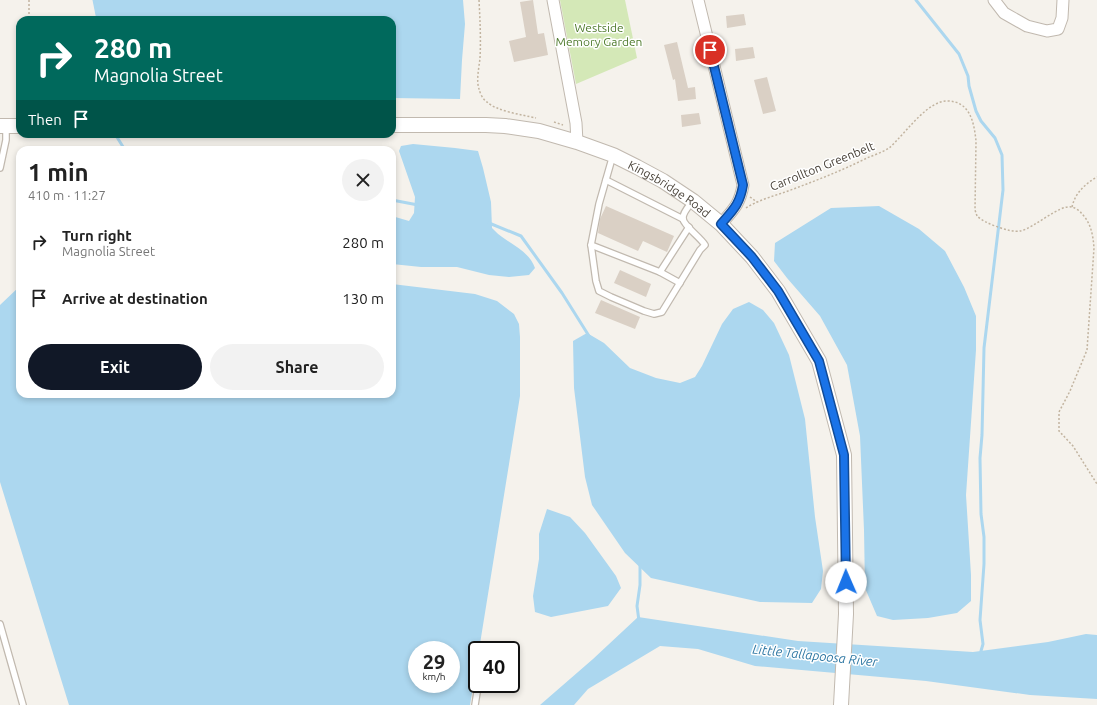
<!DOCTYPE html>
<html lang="en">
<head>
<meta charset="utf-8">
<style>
	:root { --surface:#fff; --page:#f2f2f2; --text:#222; --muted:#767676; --accent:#111827 }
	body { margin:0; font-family:Ubuntu,sans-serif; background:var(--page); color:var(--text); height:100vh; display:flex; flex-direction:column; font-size:15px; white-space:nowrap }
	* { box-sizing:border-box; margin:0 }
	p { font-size:13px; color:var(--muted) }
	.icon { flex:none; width:22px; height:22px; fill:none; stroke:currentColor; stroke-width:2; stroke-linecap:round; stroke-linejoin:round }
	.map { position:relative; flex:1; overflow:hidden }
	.details { position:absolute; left:16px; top:146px; width:380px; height:252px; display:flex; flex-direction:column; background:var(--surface); border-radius:12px; box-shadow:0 2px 6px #0003 }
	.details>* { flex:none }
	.hud { position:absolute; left:16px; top:16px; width:380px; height:122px; border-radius:12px; box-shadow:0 2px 6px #0003; background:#00695c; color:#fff; overflow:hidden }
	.speed { position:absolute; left:408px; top:641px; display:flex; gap:8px; font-size:20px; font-weight:700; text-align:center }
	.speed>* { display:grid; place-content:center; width:52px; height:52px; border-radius:50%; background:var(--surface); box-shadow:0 2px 6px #0003; line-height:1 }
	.speed small { font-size:10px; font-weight:400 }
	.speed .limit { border:2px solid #111; border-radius:6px; background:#fff; color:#111 }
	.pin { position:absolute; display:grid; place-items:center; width:34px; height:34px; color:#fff; margin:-17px; border:2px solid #fff; border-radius:50%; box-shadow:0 1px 4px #0007 }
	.me { position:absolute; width:44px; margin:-22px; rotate:359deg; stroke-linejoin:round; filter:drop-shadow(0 0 3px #0008) }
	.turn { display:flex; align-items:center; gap:14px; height:84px; padding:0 12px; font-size:18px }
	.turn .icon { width:52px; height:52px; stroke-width:2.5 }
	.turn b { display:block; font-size:28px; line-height:34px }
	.then { display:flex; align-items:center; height:38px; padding:0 12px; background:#0003; gap:8px; font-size:15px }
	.round { display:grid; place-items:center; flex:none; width:42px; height:42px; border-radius:21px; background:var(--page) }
	.overview { display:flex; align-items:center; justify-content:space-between; height:68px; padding:0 12px }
	h1 { font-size:24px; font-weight:600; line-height:30px }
	.button { display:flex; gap:8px; margin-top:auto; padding:8px 12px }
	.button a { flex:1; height:46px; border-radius:24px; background:var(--accent); color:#fff; font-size:16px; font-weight:600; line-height:46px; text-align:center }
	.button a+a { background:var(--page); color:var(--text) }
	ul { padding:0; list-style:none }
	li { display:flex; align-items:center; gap:12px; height:56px; padding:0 12px }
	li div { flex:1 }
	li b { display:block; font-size:15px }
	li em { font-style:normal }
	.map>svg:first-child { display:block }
	.green { fill:#d4e8b7 }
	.water { fill:#acd7ef; fill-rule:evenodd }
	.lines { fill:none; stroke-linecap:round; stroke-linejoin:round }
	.stream { stroke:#acd7ef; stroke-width:3 }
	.building { fill:#dad0c5 }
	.service-casing { stroke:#c1b9af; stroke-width:8 }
	.minor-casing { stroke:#c1b9af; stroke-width:13 }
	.tertiary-casing { stroke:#c1b9af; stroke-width:16 }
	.path { stroke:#c2b4a0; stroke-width:1.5; stroke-dasharray:2 2; stroke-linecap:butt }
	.service { stroke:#fff; stroke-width:5.5 }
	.minor { stroke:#fff; stroke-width:11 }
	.tertiary { stroke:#fff; stroke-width:14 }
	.route-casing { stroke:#114b97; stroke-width:10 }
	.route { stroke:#1a73e8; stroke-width:7 }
	.labels { text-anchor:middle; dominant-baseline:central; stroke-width:3; stroke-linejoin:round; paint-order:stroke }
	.park-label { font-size:12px; fill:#4f7b2d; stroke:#fff }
	.street-label { font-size:12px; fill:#4a433a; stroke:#fff }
	.water-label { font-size:13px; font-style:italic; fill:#3179a4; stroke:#fff }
</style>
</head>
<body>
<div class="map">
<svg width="1097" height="705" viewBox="0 0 1097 705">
	<rect width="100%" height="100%" fill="#f5f2ec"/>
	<path class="green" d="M560,0H625L637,58L576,84Z"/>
	<g class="water">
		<path d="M94,0H463L465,24L462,60L460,99L392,98V20H98Z"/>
		<path d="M413,144L455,148L478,151L483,168L491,202L492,228C496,232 500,236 505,239C517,247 530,254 535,268L529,275L509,277L489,275L457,267H421L392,264V216L409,221L414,213L415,197L399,151L401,146Z"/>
		<path d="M879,206L919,229L945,251L964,287L976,316V350L966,495L971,575V601L957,613L928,618L893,620L877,616L865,588L864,530L860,436L847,365L820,316L787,278L774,261L775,243L831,208Z"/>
		<path d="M392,284L475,294L497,301L514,314L519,324L520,337V396L479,650H477V664L470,705H69L0,482V305L20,286V394H392ZM417,650H451V684H417Z"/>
		<path d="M749,302L763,310L774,323L789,355L805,419L815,517L823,571L821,589L812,603L760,602L651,578L625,553L592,505L585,477L574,388L573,341L587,333L604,343L630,368L656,378L680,383L695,377L702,366L722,324L733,309Z"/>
		<path d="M547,509L570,517L585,533L616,576L621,588L608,606L551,617L535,612L533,596L539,559V534Z"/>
		<path d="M638,617L798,641L973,652L1048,642L1086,634L1097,635V699L1030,695L926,681L755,666L698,649L660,646L588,689L574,705H540L593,659Z"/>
	</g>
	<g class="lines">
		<g class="stream">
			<path d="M94,0L98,20"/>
			<path d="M916,0L959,54L968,76L969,86L976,111L981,121L995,138L1002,155L1003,190L984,348L982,435L980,458L981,514L984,537V564L980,620L983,644L981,651L982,655"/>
			<path d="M115,134L125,150"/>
			<path d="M392,200L418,205"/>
			<path d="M489,223L521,236L562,293L589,336"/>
			<path d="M639,621L637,606L640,585V563"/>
		</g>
	</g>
	<g class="building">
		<path d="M533,0L538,34L544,33L548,55L514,62L509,41L526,37L520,2Z"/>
		<path d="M744,14L746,25L727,28L726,16Z"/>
		<path d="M677,42L688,88L695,87L696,99L678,101L675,79L673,80L664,45Z"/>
		<path d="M753,47L755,58L736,61L735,49Z"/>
		<path d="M767,77L776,111L763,114L754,80Z"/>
		<path d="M699,113L701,124L682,127L681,115Z"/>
		<path d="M606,206L674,236L667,252L643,241L638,251L598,233L600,219Z"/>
		<path d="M620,270L651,284L646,297L614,283Z"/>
		<path d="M601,300L640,317L635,329L595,313Z"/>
	</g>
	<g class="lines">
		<defs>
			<g id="service">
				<path d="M613,155L599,204L591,245L596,281L599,291L611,297L644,311L654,314L662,312L700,250L705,245C700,237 684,226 683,219C682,213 689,206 692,202"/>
				<path d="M0,168L6,140V126"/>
				<path d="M606,180L683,219"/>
				<path d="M591,245L660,272L689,227"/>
				<path d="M660,272L680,283"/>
				<path d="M0,624L23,705"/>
				<path d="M475,705L478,686"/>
			</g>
			<g id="minor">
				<path d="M553,0L576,123L577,142"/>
				<path d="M698,0L743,185C740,204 733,210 721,224"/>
				<path d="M994,0L1004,13L1027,26L1047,31L1058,29L1062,18L1063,0"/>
			</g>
			<g id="tertiary">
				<path id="s1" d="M392,125H486L505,126L539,131L577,142L613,155L637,167L663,181L693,201L721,224L752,257L778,291L819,361L844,455L846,614L841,705"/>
				<path d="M0,126H20"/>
			</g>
		</defs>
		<use href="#service" class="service-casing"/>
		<use href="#minor" class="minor-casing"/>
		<use href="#tertiary" class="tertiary-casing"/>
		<g class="path">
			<path d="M29,0V20"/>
			<path d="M479,0C480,20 481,39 480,58C479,68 476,80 479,89C480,93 483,100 487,102C496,111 523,115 536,118"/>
			<path d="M554,122L563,125"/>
			<path d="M750,197L757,202"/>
			<path d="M1072,207C1075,193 1085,184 1097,177"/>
			<path d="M746,208C758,200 774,196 788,191C815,181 841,171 867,158C874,155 883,152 889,148C892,146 895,142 898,139C910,127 929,101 947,101C970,101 974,122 976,141L975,210L977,216C984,223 1010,233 1020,231C1035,228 1059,204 1072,207C1076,208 1080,211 1082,214C1091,223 1093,235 1094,248L1087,350L1070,391L1059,412V431L1073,446L1097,484"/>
		</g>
		<use href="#service" class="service"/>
		<use href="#minor" class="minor"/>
		<use href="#tertiary" class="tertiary"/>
	</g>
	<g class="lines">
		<defs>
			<path id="route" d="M710,50L743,185C740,204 733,210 721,224L752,257L778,291L819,361L844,455L846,582"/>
		</defs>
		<use href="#route" class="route-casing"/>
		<use href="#route" class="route"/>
	</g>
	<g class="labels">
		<g class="park-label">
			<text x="599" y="27">Westside<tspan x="599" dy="14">Memory Garden</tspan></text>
		</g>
		<g class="street-label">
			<text transform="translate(822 166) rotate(-22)">Carrollton Greenbelt</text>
			<text stroke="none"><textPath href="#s1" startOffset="291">Kingsbridge Road</textPath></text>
		</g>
		<g class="water-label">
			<text transform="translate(815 655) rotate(6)">Little Tallapoosa River</text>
		</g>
	</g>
</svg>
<div class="speed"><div>29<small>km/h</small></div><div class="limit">40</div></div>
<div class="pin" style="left:710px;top:50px;background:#d93025"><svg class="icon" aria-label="arrive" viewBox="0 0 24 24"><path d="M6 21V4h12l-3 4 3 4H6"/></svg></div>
<svg class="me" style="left:846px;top:582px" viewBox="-20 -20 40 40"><circle r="19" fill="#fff"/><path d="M0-13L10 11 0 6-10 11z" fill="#1a73e8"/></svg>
<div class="hud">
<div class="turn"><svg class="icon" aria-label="right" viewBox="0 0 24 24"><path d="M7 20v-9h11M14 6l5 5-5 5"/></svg><div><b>280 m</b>Magnolia Street</div></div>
<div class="then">Then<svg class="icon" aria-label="arrive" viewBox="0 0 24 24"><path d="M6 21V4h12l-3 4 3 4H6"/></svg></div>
</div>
<section class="details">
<div class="overview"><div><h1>1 min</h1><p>410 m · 11:27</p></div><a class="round"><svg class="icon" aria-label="close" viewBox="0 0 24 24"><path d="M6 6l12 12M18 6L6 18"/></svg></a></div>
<ul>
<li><svg class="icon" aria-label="right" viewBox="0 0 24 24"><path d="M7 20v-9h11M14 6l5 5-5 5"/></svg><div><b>Turn right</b><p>Magnolia Street</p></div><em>280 m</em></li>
<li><svg class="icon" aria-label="arrive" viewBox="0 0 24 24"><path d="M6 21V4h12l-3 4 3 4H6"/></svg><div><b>Arrive at destination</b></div><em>130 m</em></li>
</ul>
<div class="button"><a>Exit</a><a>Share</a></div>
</section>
</div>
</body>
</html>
